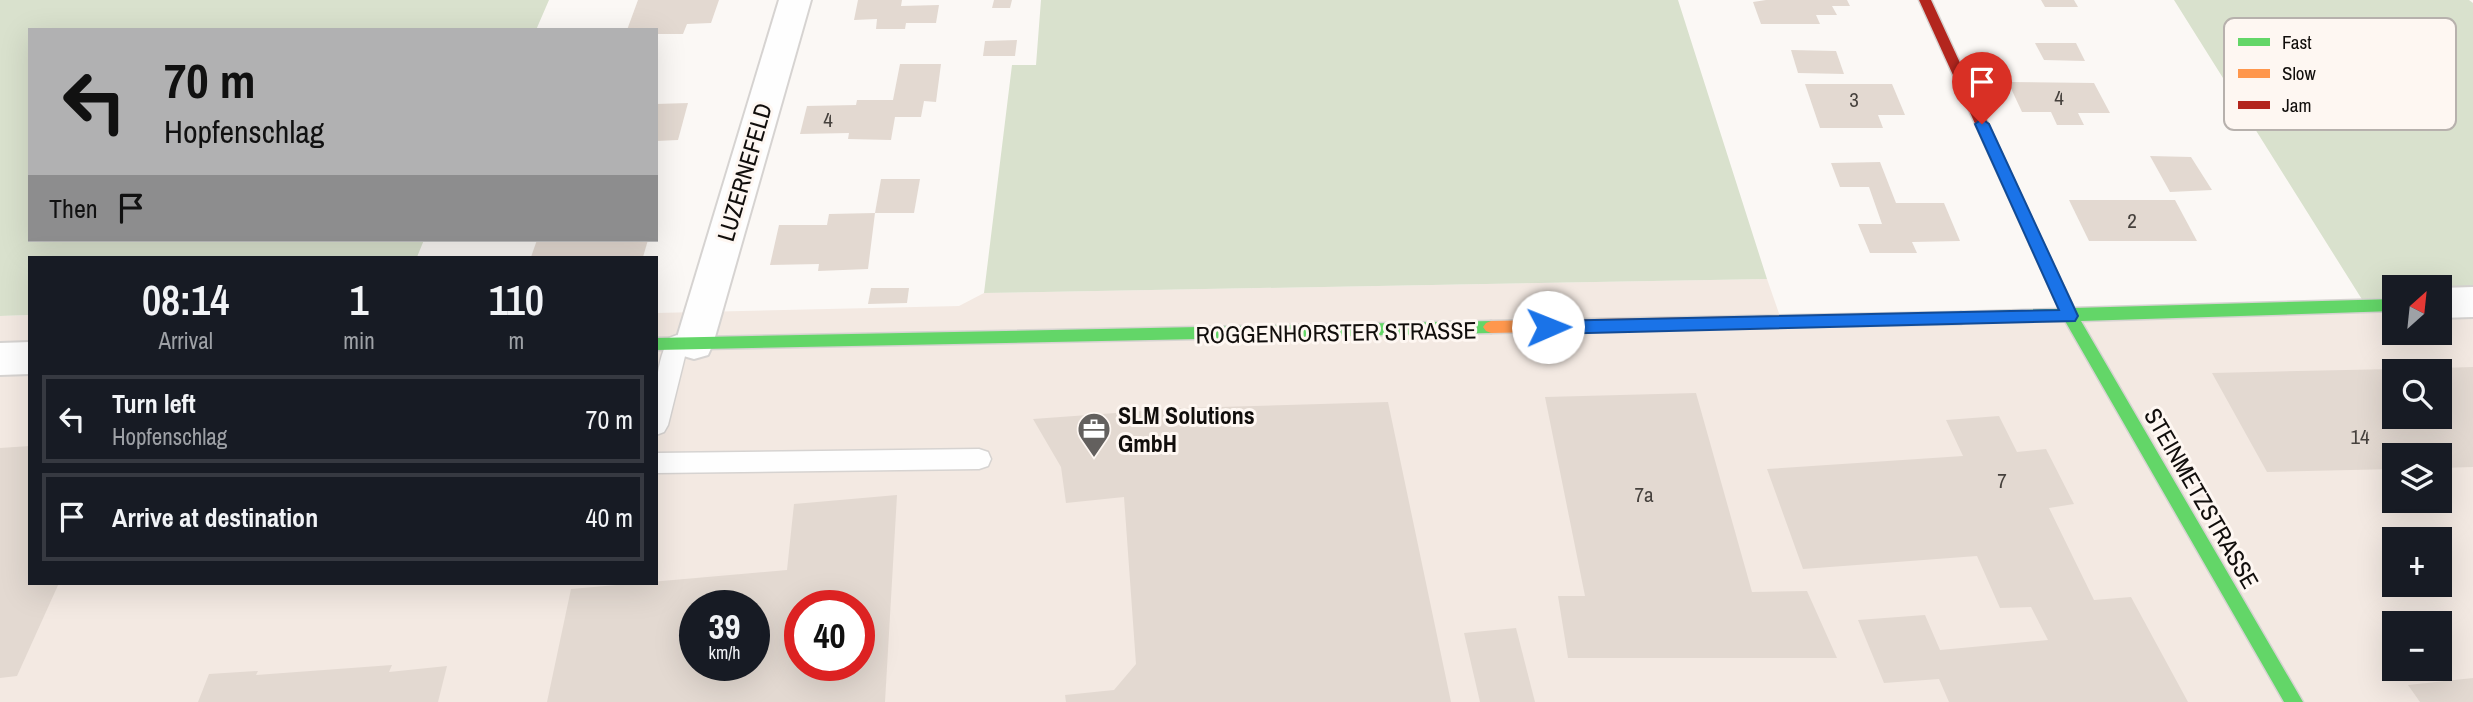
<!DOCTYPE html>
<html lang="en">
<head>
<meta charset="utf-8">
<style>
	:root { --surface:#171b24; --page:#20242c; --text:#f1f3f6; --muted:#9ea1a6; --line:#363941 }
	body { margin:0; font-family:"Archivo Narrow",sans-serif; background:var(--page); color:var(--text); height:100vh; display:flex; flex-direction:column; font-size:26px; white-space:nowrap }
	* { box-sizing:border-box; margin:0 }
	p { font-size:23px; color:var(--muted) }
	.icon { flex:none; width:38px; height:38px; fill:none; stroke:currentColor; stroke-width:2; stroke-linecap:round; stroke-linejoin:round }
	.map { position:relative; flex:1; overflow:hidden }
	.drawer { position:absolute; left:28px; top:256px; width:630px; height:329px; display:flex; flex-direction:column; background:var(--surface); border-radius:0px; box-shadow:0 7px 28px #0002 }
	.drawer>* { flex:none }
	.banner { position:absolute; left:28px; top:28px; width:630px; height:214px; border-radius:0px; box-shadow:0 7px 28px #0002; background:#b1b1b2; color:#111; overflow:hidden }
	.needle { width:46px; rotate:27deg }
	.controls { position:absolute; left:2382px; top:275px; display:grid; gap:14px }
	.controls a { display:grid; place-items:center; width:70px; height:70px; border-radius:0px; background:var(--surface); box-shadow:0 7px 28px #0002; font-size:35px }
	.speed { position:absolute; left:679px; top:590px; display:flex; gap:14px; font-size:35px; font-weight:700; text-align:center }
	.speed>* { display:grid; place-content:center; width:91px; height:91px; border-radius:50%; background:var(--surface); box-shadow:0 7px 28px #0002; line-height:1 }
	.speed small { font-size:18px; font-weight:400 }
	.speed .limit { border:10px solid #d22; background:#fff; color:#111 }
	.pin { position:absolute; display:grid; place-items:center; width:60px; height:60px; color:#fff; margin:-72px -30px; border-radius:50% 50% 50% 0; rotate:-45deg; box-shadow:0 0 7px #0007 }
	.pin .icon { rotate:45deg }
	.me { position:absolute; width:77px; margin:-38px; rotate:89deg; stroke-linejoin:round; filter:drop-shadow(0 0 5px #0008) }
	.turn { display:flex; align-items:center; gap:24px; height:147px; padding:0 21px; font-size:32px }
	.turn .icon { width:91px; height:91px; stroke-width:2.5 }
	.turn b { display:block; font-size:49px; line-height:60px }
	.then { display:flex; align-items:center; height:66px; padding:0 21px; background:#0003; gap:14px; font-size:26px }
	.eta { display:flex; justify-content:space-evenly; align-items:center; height:119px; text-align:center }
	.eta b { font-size:42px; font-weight:600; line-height:49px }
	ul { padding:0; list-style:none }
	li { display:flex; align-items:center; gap:21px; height:88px; margin:0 14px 10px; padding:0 7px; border:4px solid var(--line); border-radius:0px }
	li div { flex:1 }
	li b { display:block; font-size:26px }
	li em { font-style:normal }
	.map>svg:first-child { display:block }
	.built { fill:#f3e9e2; fill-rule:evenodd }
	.green { fill:#d9e1cd }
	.building { fill:#e3d9d1; fill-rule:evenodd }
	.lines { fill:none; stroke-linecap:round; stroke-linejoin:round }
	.lane-casing { stroke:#d6d3d1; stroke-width:3 }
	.street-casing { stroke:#d6d3d1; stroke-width:4 }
	.fast-casing { stroke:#d6d3d1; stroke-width:3 }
	.slow-casing { stroke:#d6d3d1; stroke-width:3 }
	.jam-casing { stroke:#d6d3d1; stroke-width:3 }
	.lane { fill:#fefefe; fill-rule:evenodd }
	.street { fill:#fefefe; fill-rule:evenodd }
	.fast { fill:#63d668; fill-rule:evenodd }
	.slow { fill:#ff974d; fill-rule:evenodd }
	.jam { fill:#b3261e; fill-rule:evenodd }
	.route { fill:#1a73e8; stroke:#114b97; stroke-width:2 }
	.labels { text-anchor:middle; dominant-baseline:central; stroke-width:6; stroke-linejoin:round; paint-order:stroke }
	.number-label { font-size:21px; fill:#46413d }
	.street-label { font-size:24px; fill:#110e0c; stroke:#fef7f2 }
	.poi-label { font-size:24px; font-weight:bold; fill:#110e0c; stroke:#fef7f2; text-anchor:start }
	.key { fill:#fef7f2; stroke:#b7b1ad; stroke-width:2 }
	.key-label { font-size:19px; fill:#110e0c }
</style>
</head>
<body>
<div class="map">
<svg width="2473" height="702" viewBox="0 0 2473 702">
	<rect width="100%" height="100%" fill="#fbf8f5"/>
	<path class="built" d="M1767,279L1782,322L2394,300V332H2440V297L2473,296V702H0V316L30,315V583H656V313L959,306L984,293ZM2394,371H2440V416H2394ZM2394,455H2440V500H2394ZM2394,539H2440V584H2394ZM695,606H754V665H695ZM800,606H859V665H800ZM2394,623H2440V668H2394Z"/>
	<g class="green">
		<path d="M0,0H549L536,30H30V240H424L417,257H30V315L0,316Z"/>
		<path d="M1041,0H1678L1767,279L984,293L1012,65H1036Z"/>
		<path d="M2174,0H2469L2473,3V296L2440,297V287H2394V300L2363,301Z"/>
	</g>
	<g class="building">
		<path d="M638,0H719L711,23L687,24L683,34H656V30H627Z"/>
		<path d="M858,0H902L901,6L939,5L936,23H906L905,29H876L877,19L854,20Z"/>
		<path d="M994,0H1012L1010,8H992Z"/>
		<path d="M1766,0H1847L1850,6H1832L1837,15H1816L1820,24H1761L1753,2Z"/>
		<path d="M2041,0H2074L2078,7H2045Z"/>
		<path d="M1017,40L1015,56H983L985,41Z"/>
		<path d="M2035,43H2076L2085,61L2044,60Z"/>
		<path d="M1791,50L1836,51L1844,74L1798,73Z"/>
		<path d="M900,64H941L936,102L924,101L921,117H895L891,140L848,139L849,133L800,134L807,106L856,105L857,100H893Z"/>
		<path d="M2008,82L2094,83L2110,113H2078L2084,125H2057L2051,112H2022Z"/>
		<path d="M1805,84H1892L1905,115H1878L1883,128H1820Z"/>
		<path d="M688,103L678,140L656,141V104Z"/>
		<path d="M2150,156L2191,157L2212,190L2170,192Z"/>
		<path d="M1880,162L1896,203H1944L1960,241L1912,242L1917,253H1870L1858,224H1882L1869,187H1840L1831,163Z"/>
		<path d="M881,179H920L914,213H875Z"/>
		<path d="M2069,200H2175L2197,241H2089Z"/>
		<path d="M875,213L868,269L818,271L819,264L770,265L779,225H827L829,214Z"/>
		<path d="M537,240H648L643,257H531Z"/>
		<path d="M871,288H909L907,303L868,304Z"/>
		<path d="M2473,367V467L2440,468V455H2394V469L2267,472L2212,373L2394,369V416H2440V371L2405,369Z"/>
		<path d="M1696,393L1752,592L1807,591L1837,658H1568L1558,596H1585L1545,397Z"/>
		<path d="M1388,402L1451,702H1066L1065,695L1114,690L1136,664L1124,497L1066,503L1061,467L1033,419L1184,408Z"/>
		<path d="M1999,416L2017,452L2046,449L2074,504L2049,508L2094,600L2131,597L2188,702H1949L1939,679L1884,683L1858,620L1925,615L1940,650L2048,640L2031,607L2000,608L1977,556L1803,569L1767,469L1963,456L1946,420Z"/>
		<path d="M30,446V583H59L17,676L0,678V448Z"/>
		<path d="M897,495L885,702H547L571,589L787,570L794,504ZM695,606H754V665H695ZM800,606H859V665H800Z"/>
		<path d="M1516,628L1535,702H1480L1464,633Z"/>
		<path d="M392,665L389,672L447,666L438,702H198L209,674L258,671L256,675Z"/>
		<path d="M2473,678V702H2420L2408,685Z"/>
	</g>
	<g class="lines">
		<defs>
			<g id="lane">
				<path d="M677,335L685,338L688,344L668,425L664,432L656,435C656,402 653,368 669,338Z"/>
				<path d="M979,449L988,452L991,459L988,466L979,469L656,473V453Z"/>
			</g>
			<g id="street">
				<path d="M779,0H811L713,344L708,355L694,359L680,355L675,344Z"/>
				<path d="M2473,287V317L2440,318V288Z"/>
				<path d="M30,342V374L0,375V343Z"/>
			</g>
			<g id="fast">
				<path d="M2037,239L2044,245L2074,308L2394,299V311L2081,321L2303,702H2284L2065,321L1956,322L1953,318L1956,314L1961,312L2059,309L2030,245Z"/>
				<path d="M1491,321L1496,323L1499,327L1496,331L1491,333L656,350V338Z"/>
			</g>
			<path id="slow" d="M1961,312L1966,314L1969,318L1966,322L1961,324L1491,333L1486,331L1483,327L1486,323L1491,321Z"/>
			<path id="jam" d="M1919,0H1931L2044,245L2042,249L2037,251L2030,245Z"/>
		</defs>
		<use href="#lane" class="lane-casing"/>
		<use href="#street" class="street-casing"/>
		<use href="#fast" class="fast-casing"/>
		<use href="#slow" class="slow-casing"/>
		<use href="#jam" class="jam-casing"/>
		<use href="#lane" class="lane"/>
		<use href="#street" class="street"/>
		<use href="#fast" class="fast"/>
		<use href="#slow" class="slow"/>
		<use href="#jam" class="jam"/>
	</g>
	<path class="route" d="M1982,119L1989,124L2078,316L2075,321L1548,334L1540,327L1548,321L2059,310L1975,124Z"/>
	<defs>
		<symbol id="office-pin" viewBox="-11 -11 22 30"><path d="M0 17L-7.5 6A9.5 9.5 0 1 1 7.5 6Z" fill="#63605e" stroke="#fef7f2"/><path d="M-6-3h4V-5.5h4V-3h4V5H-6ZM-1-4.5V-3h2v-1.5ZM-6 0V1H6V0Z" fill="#fff"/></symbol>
	</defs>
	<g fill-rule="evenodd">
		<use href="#office-pin" x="1075" y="410" width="38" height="52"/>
	</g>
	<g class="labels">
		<g class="number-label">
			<text x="2059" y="97">4</text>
			<text x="1854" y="99">3</text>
			<text x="828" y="119">4</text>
			<text x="2132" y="220">2</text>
			<text x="2360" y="436">14</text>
			<text x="2002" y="480">7</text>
			<text x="1644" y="494">7a</text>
		</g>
		<g class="street-label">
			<text transform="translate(744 172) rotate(-74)">LUZERNEFELD</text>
			<text transform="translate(1336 332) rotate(-1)">ROGGENHORSTER STRASSE</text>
			<text transform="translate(2202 498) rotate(60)">STEINMETZSTRASSE</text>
		</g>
		<g class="poi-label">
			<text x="1118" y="415">SLM Solutions<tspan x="1118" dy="28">GmbH</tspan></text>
		</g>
	</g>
	<rect x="2224" y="18" width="232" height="112" rx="10" class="key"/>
	<rect x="2238" y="38" width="32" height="8" fill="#63d668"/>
	<rect x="2238" y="69" width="32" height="9" fill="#ff974d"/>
	<rect x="2238" y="101" width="32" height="8" fill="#b3261e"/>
	<g class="key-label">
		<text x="2282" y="49">Fast</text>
		<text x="2282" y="80">Slow</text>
		<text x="2282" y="112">Jam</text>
	</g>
</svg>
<div class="controls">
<a><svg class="needle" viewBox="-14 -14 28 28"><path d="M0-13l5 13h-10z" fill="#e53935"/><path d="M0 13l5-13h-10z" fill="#9ea1a6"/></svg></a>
<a><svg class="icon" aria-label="search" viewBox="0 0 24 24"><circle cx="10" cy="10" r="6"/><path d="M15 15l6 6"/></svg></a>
<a><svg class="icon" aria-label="layers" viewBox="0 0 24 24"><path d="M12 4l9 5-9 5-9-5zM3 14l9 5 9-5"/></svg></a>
<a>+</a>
<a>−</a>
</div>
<div class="speed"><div>39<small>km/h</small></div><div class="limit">40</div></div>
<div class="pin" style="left:1982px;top:124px;background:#d93025"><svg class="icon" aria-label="arrive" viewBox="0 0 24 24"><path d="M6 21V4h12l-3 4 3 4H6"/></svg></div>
<svg class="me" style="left:1548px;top:327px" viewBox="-20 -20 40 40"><circle r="19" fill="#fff"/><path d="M0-13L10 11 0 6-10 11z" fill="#1a73e8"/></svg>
<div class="banner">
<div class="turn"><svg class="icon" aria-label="left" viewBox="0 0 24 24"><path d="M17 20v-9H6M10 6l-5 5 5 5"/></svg><div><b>70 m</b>Hopfenschlag</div></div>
<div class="then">Then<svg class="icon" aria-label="arrive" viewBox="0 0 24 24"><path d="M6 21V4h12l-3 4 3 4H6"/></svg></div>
</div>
<section class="drawer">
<div class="eta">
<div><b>08:14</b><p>Arrival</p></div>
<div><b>1</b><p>min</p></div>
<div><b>110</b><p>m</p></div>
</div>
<ul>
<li><svg class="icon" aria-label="left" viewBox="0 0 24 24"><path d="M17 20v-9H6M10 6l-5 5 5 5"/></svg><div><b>Turn left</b><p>Hopfenschlag</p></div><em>70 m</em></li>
<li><svg class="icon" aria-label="arrive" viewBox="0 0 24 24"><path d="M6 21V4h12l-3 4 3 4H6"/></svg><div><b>Arrive at destination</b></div><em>40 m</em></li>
</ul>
</section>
</div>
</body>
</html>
